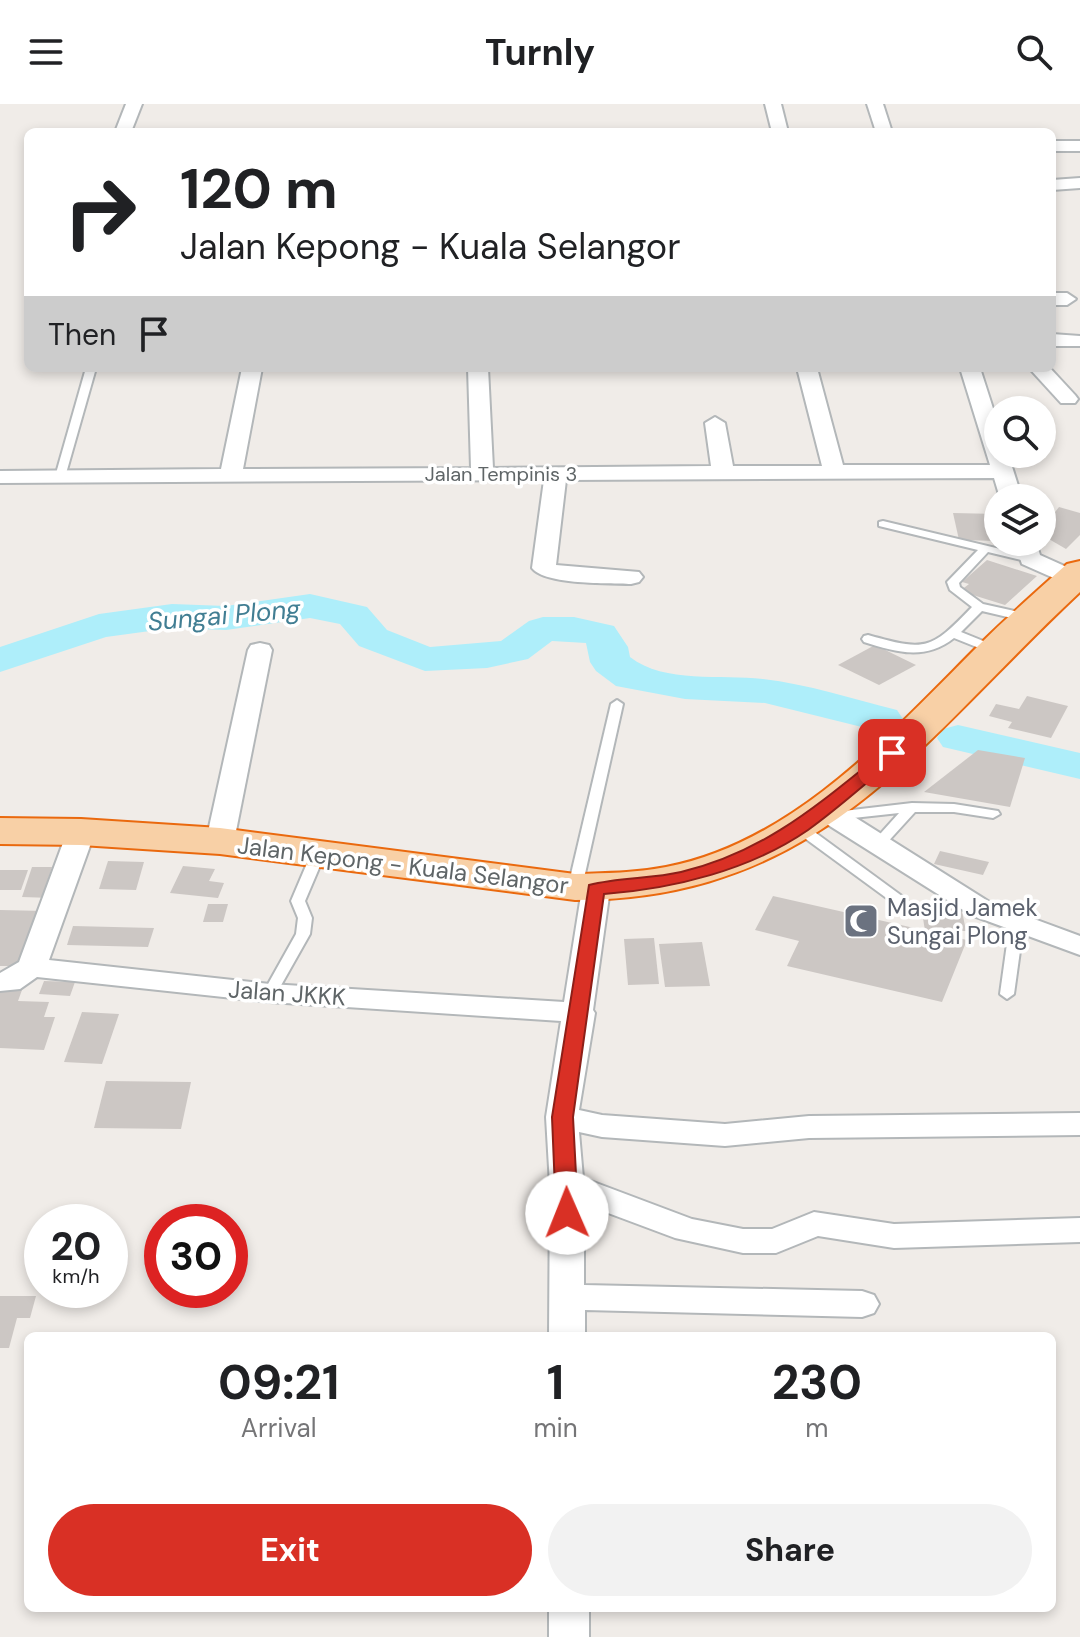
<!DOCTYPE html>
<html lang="en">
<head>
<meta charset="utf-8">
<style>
	:root { --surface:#fff; --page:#f2f2f2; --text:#202124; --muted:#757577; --accent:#d93025 }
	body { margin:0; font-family:"DM Sans",sans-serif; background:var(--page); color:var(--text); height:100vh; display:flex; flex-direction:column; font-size:30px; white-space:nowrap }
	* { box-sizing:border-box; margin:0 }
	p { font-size:26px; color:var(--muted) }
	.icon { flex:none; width:44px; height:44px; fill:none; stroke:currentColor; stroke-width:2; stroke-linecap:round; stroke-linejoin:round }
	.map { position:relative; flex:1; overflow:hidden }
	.details { position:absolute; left:24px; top:1228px; width:1032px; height:280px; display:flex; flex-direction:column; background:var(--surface); border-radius:12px; box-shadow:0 4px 12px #0003 }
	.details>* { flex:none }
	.guide { position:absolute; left:24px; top:24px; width:1032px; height:244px; border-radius:12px; box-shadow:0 4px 12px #0003; background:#fff; color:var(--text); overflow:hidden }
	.buttons { position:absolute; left:984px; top:292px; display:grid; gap:16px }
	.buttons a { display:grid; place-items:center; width:72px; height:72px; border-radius:50%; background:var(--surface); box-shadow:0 4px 12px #0003; font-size:40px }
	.speed { position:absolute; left:24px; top:1100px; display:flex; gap:16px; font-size:40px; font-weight:700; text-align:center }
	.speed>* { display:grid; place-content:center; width:104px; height:104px; border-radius:50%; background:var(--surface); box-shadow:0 4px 12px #0003; line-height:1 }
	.speed small { font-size:20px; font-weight:400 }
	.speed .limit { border:12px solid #d22; background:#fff; color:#111 }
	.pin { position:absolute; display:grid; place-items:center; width:68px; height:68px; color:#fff; margin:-34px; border-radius:16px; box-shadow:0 4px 12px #0006 }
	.me { position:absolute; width:88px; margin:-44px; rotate:359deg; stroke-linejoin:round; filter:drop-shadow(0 0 6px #0008) }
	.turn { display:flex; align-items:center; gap:28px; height:168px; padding:0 24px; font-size:36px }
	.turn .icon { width:104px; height:104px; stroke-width:2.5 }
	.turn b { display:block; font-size:56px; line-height:68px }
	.then { display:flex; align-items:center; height:76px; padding:0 24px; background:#0003; gap:16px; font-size:30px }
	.eta { display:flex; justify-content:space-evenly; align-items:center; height:136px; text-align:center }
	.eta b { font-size:48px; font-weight:700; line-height:56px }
	.primary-button { display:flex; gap:16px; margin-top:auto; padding:16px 24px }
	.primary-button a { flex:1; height:92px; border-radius:48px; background:var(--accent); color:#fff; font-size:32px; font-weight:700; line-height:92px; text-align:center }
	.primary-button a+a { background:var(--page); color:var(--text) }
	header { display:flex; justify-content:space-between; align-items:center; height:104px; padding:0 24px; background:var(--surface); font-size:36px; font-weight:700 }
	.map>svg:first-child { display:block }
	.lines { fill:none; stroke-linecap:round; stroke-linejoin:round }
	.river { fill:#aeeefa; fill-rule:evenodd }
	.building { fill:#ccc7c4 }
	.service-casing { stroke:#b3b7b9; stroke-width:4 }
	.minor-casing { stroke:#b3b7b9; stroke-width:4 }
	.trunk-casing { stroke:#ea690e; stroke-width:4 }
	.service { fill:#fff; fill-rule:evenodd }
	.minor { fill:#fff; fill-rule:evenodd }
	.trunk { fill:#f8d0a6; fill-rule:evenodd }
	.route { fill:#d93025; stroke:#8d1f18; stroke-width:2 }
	.labels { text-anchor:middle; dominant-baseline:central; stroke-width:7; stroke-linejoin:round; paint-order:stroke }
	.far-street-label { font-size:20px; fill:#5f6567; stroke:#fff }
	.street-label { font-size:24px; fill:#5f6567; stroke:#fff }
	.worship-label { font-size:24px; fill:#5b616d; stroke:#fff; text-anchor:start }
	.water-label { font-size:26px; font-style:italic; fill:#417e93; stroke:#fff }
</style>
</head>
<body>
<header><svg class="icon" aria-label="menu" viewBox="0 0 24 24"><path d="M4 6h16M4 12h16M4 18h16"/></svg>Turnly<svg class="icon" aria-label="search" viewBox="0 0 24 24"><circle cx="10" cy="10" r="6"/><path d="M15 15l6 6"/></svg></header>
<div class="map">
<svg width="1080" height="1533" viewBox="0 0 1080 1533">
	<rect width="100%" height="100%" fill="#f0ece8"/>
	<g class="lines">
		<g class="river">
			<path d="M310,490L367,503L387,526L430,543L501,537L529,517L543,513H574L614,522L628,543L630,553C665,580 721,570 763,575C807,580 853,595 897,606L903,615L897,624L882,628L765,599L685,595L616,582L596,567L590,558L586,539L552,537L528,555L514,558L487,564L425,567L359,542L340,520L310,514L226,526L172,524L106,533L0,568V543L99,510L172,500L226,502Z"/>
			<path d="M958,621L1080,649V675L943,643L937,634L943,625Z"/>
		</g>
	</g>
	<g class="building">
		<path d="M1059,403L1080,409V431L1066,445L1042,431V425Z"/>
		<path d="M953,409L998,410V437L959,436Z"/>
		<path d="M987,456L1037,472L1005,501L960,487L969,480L962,478Z"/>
		<path d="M875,541L916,561L879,581L838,561Z"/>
		<path d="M1027,592L1068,602L1051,634L1008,624L1012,618L989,612L996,600L1019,605Z"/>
		<path d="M978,646L1025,654L1010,703L924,688Z"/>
		<path d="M940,747L989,758L983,771L934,760Z"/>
		<path d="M108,757L144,758L136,786L99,785Z"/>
		<path d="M183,762L215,765L209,777L224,779L218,794L170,789Z"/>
		<path d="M32,763H52L46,781H56L52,794L22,793Z"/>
		<path d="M0,766H28L21,786H0Z"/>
		<path d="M773,792L967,836L942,898L787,862L799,837L755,826Z"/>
		<path d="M208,800H228L223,818H203Z"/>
		<path d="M921,801L961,802L966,827H925Z"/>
		<path d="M0,806L46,807L28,862H0Z"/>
		<path d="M73,822L154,824L148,843L67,841Z"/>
		<path d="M654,834L659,880L628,881L624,835Z"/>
		<path d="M702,838L710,882L665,883L659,840Z"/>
		<path d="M44,877L75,878L70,892L39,890Z"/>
		<path d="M0,885L22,886L18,897L49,898L44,913H55L44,946L0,944Z"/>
		<path d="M82,908L119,910L102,960L64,958Z"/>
		<path d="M106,977L191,978L181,1025L94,1024Z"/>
		<path d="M0,1192H36L30,1214H17L9,1244H0Z"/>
	</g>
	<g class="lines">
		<defs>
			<g id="service">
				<path d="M86,264H96L65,373L64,375H56L55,373Z"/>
				<path d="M883,417L1034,453L1036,455L1030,458L988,448L959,479L960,483L983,500L1033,511L1035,514L1029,518L982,507L961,528L998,543L1000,546L994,550L954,534C925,557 896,548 864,538L862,535L864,532L868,531C925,547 930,547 972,503L950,486L947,478L978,446L879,422V418Z"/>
				<path d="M617,596L623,600L582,783L575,787L568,783L611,600Z"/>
				<path d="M912,699L954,700L998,707L1000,710L993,714L954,708H915L884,742L879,743L872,739L899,709L835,716L828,712L835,708Z"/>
				<path d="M800,720L805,721L906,795L908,798L906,801H896L795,727L793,724Z"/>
				<path d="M318,746L325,750L305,797L312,814L310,830L275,892H265L263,889L296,830L298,814L291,797L311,750Z"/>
				<path d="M1017,814L1024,818L1014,890L1007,895L1000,890L1010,818Z"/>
			</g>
			<g id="minor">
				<path d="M126,0H142L131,28H115Z"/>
				<path d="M765,0H781L788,28H772Z"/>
				<path d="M867,0H883L892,28H876Z"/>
				<rect x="1052" y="37" width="28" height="10"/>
				<path d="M1080,74V84L1052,86V76Z"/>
				<path d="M1052,189H1067L1076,195L1067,201H1052Z"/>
				<path d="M1052,230L1080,232V242H1052Z"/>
				<path d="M242,264H262L243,365L471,364L468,264H488L493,364L711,362L705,319L715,313L725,319L733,362H822L797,264H817L843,361H990L960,264H980L998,320V350H1008L1022,394H1000L994,374L566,376L556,461L639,468L643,473L639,478L631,480C609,479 545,481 532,464L544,376L0,379V367L221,365Z"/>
				<path d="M1029,264H1050L1075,291L1078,295L1075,299H1061Z"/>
				<path d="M1014,438H1036L1040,451L1080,469V479H1065L1022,460Z"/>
				<path d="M260,539L269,541L272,546L234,737L230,743L220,745L210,743L206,737L248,546L251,541Z"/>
				<path d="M824,698L834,700L991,799L1080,832V851L971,811L814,712L810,706L814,700Z"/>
				<path d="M81,720L91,722L95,728L49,856L270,880L564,898L582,785L586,779L596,777L606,779L610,785L593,906L595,909L579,1006L602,1011L725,1020L809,1012L1080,1009V1031L809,1034L725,1042L602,1033L579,1028L583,1074L692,1115L743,1125H772L814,1108L894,1120L1080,1114V1138L894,1144L818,1132L776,1149H743L675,1134L584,1100V1181L862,1187L874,1191L879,1200L874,1209L862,1213L585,1206V1232H549L550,1081L546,1013L561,917L270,898L37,873L20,885L0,887V869L19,858L67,728L71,722Z"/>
				<rect x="549" y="1504" width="40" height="29"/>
			</g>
			<path id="trunk" d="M1080,457V488C917,640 822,795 575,796L220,750L81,741L0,740V714L81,715L220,724L575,770C606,769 635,769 666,763C793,739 891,629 978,542C1006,514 1037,487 1067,460Z"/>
		</defs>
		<use href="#service" class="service-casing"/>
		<use href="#minor" class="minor-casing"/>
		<use href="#trunk" class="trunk-casing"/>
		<use href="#service" class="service"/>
		<use href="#minor" class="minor"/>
		<use href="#trunk" class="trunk"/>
	</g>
	<path class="route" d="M892,644L901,649L898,653C868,677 839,704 808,726C750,766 673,785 604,790L573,1013L578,1109L575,1114H559L556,1109L552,1013L589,781C619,773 651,775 681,768C766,748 821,698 886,646Z"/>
	<defs>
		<symbol id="mosque-square" viewBox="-11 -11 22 22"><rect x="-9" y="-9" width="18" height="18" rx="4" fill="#6b7280" stroke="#fff"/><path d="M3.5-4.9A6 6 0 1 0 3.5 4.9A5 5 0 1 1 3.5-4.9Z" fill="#fff"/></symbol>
	</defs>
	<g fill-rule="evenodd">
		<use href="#mosque-square" x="841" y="797" width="40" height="40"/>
	</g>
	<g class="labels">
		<g class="far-street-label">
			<text x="501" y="370">Jalan Tempinis 3</text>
		</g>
		<g class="street-label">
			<text transform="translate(403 761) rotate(7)">Jalan Kepong - Kuala Selangor</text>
			<text transform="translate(287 889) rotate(4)">Jalan JKKK</text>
		</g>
		<g class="worship-label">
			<text x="887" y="803">Masjid Jamek<tspan x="887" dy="28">Sungai Plong</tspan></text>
		</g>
		<g class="water-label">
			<text transform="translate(224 511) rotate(-5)">Sungai Plong</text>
		</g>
	</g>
</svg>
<div class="buttons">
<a><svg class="icon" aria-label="search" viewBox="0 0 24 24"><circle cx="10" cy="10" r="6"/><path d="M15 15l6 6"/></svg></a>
<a><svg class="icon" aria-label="layers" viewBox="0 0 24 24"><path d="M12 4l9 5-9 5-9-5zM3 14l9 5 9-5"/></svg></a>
</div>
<div class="speed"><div>20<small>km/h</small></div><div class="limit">30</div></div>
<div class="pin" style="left:892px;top:649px;background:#d93025"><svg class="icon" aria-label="arrive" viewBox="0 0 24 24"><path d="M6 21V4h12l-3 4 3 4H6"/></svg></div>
<svg class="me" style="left:567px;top:1109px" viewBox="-20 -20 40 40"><circle r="19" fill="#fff"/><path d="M0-13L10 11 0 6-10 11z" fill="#d93025"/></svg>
<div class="guide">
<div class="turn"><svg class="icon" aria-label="right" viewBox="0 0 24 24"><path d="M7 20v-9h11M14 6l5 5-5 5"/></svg><div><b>120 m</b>Jalan Kepong - Kuala Selangor</div></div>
<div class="then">Then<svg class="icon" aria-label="arrive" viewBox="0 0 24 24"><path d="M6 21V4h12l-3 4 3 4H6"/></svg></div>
</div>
<section class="details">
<div class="eta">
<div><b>09:21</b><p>Arrival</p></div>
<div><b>1</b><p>min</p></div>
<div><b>230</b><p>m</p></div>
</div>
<div class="primary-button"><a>Exit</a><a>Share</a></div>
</section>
</div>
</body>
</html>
